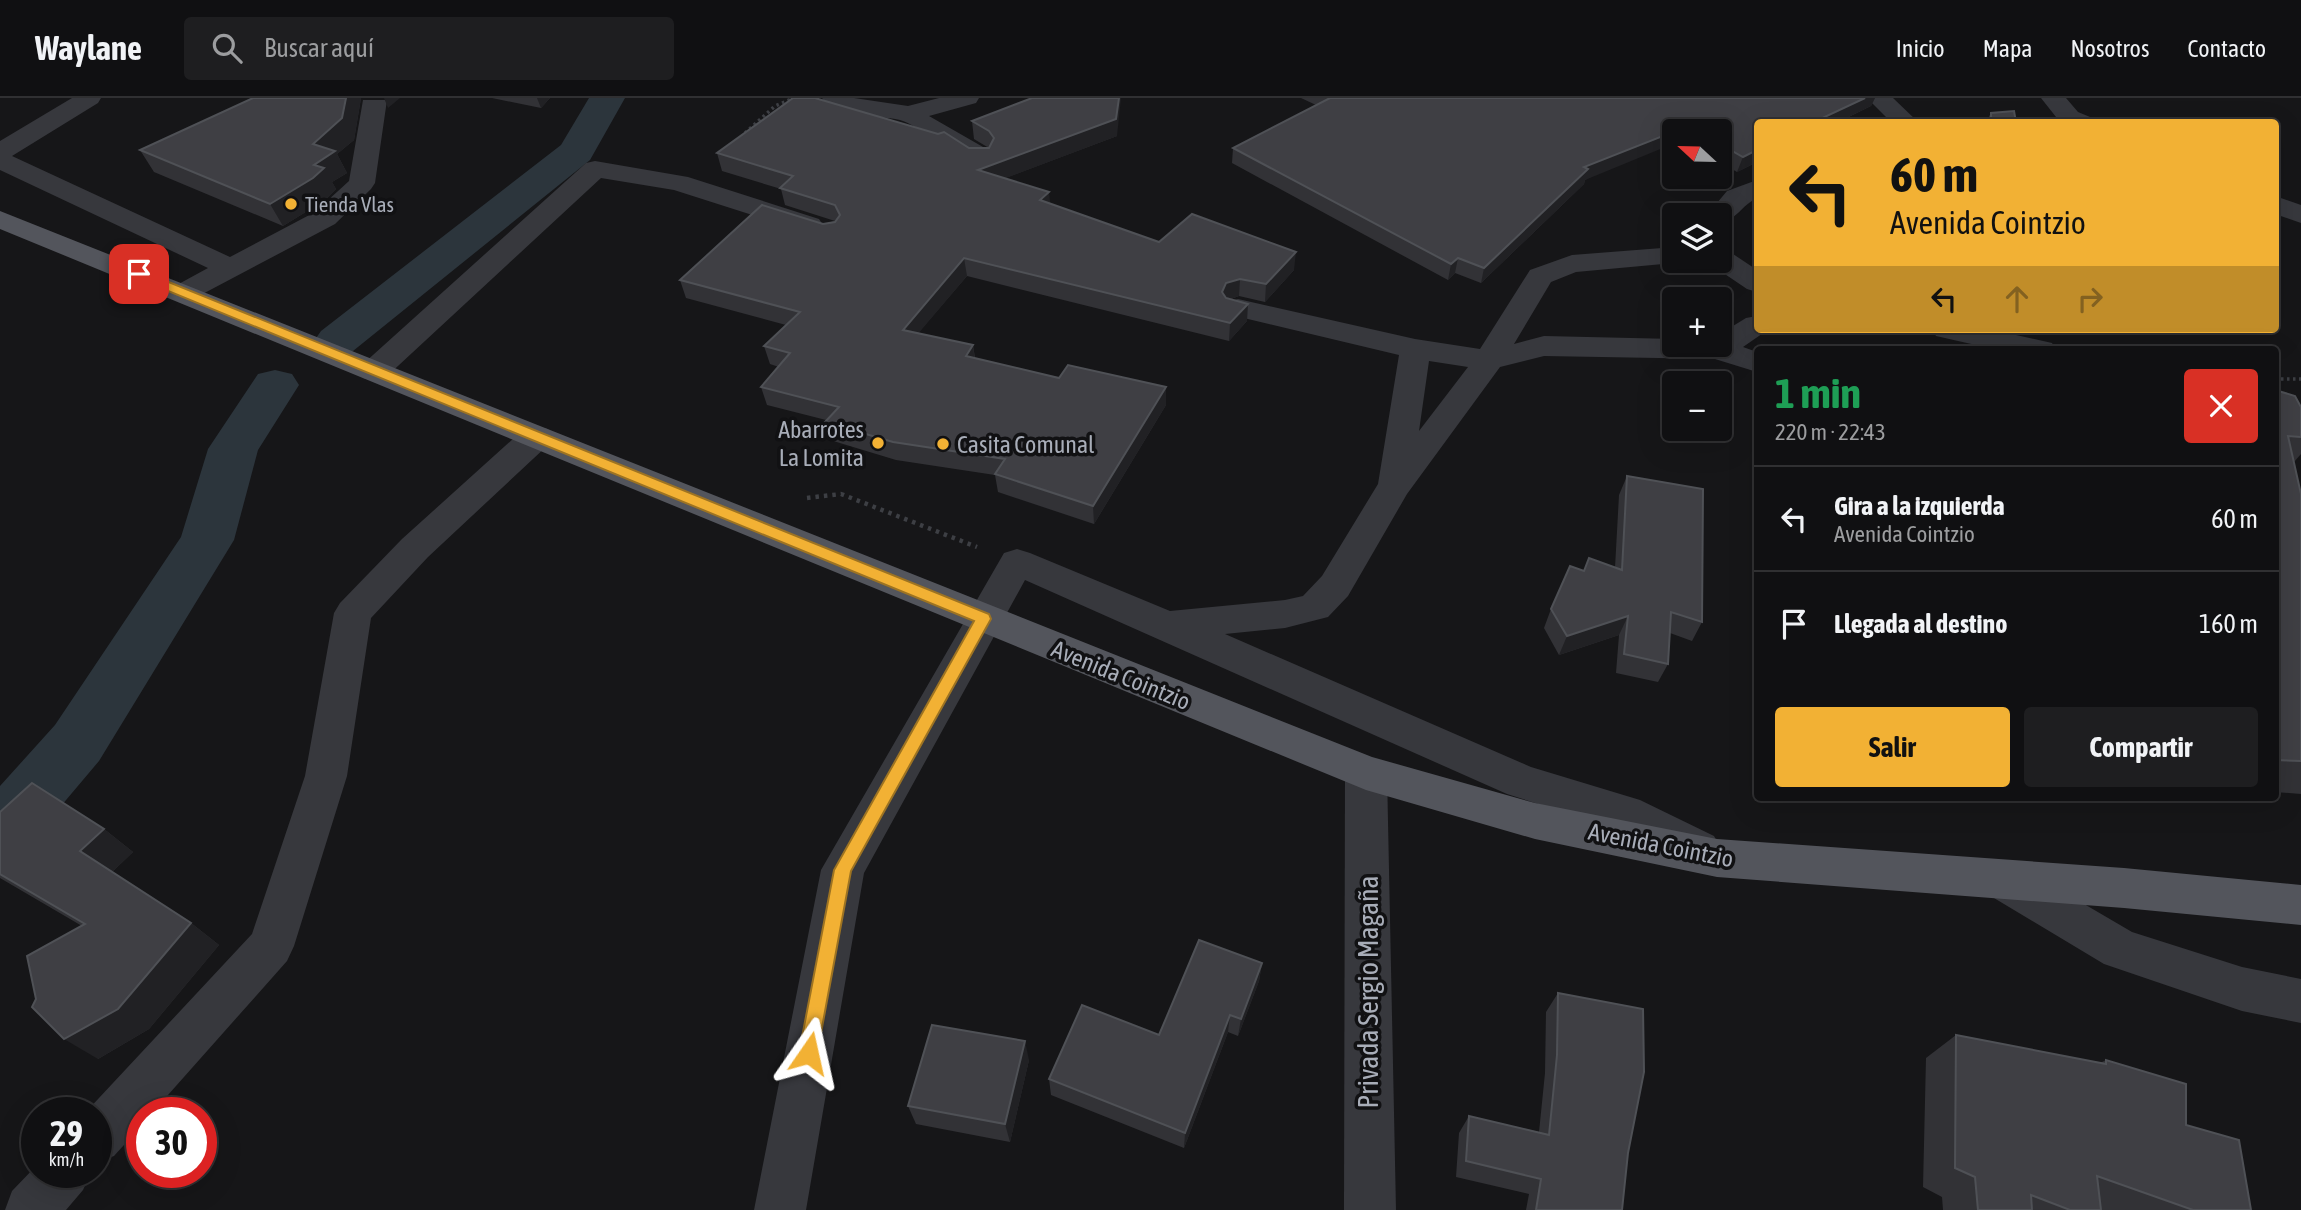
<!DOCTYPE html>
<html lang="es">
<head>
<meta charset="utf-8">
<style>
	:root { --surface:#101012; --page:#1e1e20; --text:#f1f3f6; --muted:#9c9d9f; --line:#303032; --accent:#f2b134 }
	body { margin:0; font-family:"Asap Condensed",sans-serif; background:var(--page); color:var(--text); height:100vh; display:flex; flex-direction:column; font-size:26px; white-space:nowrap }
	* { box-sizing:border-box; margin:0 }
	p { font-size:23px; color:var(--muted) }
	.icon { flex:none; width:38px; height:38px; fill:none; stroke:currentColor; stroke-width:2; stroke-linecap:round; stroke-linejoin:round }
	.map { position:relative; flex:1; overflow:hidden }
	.panel { position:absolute; left:1754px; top:248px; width:525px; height:455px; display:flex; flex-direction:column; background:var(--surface); border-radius:7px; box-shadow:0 7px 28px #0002,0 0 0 2px var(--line) }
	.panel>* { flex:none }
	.hud { position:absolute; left:1754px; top:21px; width:525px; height:214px; border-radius:7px; box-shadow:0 7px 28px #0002,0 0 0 2px var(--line); background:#f2b134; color:#111; overflow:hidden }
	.needle { width:46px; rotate:292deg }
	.controls { position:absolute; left:1662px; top:21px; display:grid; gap:14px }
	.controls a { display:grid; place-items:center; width:70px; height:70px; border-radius:7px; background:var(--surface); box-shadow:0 7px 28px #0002,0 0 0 2px var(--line); font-size:35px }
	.speed { position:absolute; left:21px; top:999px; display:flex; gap:14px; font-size:35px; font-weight:700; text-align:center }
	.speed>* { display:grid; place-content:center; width:91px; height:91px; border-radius:50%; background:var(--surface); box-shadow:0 7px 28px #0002,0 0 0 2px var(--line); line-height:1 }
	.speed small { font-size:18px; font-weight:400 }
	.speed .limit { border:10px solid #d22; background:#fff; color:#111 }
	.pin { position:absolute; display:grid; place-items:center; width:60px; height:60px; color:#fff; margin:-30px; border-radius:14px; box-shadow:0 4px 10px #0006 }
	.me { position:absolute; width:77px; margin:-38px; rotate:11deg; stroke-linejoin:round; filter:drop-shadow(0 0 5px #0008) }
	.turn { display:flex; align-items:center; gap:24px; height:147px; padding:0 21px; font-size:32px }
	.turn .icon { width:91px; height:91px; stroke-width:2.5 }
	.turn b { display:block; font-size:49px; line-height:60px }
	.lanes { display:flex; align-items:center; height:66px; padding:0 21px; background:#0003; justify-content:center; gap:35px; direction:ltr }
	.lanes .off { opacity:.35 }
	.round { display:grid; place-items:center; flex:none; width:74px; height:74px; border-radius:7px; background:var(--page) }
	.headline { display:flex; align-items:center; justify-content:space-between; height:119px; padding:0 21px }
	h1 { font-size:42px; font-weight:700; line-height:52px; color:#1e9e55 }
	.action { display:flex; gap:14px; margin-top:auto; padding:14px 21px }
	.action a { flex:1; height:80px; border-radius:7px; background:var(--accent); color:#111; font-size:28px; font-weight:700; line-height:80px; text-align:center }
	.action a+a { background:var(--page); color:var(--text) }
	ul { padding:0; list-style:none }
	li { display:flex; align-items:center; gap:21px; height:105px; padding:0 21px; border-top:2px solid var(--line) }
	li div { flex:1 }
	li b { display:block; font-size:26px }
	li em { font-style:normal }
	header { display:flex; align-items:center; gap:42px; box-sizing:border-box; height:98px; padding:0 35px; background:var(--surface); border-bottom:2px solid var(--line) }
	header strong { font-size:33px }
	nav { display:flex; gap:38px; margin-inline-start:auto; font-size:24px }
	.search { width:490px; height:63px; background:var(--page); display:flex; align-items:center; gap:18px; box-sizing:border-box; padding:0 24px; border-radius:7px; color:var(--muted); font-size:26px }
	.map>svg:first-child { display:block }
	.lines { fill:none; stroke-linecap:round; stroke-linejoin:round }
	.canal { fill:#2c353c; fill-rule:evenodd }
	.path-far1 { stroke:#3d3f44; stroke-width:3.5; stroke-dasharray:2.5 3.5; stroke-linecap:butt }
	.path { stroke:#3d3f44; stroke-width:4.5; stroke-dasharray:3.5 5; stroke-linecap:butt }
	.minor { fill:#37383d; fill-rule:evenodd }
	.major { fill:#53555c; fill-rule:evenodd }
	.wall { fill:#323236 }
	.shaded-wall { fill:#212124 }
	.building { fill:#3f3f44; stroke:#4f5156; stroke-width:2 }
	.route { fill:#f2b134; stroke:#9d7322; stroke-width:2 }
	.poi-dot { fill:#f2b134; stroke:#111113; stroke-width:2.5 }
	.labels { text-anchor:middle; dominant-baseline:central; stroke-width:7; stroke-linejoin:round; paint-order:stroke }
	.far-poi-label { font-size:21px; fill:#a8adb8; stroke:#111113; text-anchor:start }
	.poi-label { font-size:24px; fill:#a8adb8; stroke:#111113; text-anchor:end }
	.street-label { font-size:24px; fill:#a8adb8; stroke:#111113 }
	.near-street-label { font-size:28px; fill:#a8adb8; stroke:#111113 }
</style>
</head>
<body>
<header>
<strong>Waylane</strong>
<div class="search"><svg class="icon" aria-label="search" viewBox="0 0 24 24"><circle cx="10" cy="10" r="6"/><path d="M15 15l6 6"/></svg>Buscar aquí</div>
<nav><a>Inicio</a><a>Mapa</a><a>Nosotros</a><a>Contacto</a></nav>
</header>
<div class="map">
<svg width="2301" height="1112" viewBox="0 0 2301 1112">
	<rect width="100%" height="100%" fill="#161618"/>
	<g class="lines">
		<g class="canal">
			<path d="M589,0H625L590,62L353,253L337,257L321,253L314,243L321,233L561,47Z"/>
			<path d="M275,272L292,276L299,287L258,352L234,442L99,663L23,753L0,761V688L55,627L181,439L208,351L258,276Z"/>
		</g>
		<g class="path-far1">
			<path d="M745,35L775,8L794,0"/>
			<path d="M2275,281H2301"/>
		</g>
		<path class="path" d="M807,400L841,396L977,449"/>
		<g class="minor">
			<path d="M72,0H101L98,5L12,58L230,159L315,114L349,83L363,2H387L375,85L371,91L335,126L195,200L185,203L175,200L170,194L175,188L208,170L0,72V43Z"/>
			<path d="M822,0H854L908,8L939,0H979L976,5L929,18L990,53L994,59L990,65L981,67L972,65C953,53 919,28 900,22C876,16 838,23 822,0Z"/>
			<path d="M1867,0H1893L1918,24H1891Z"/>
			<path d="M2041,0H2066L2078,14L2090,19L2094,24H2060Z"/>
			<path d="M595,63L688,79L819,121L823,127L819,133L809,135L674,92L601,80L385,280L374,283L363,280L358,273L363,266L586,65Z"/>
			<path d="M1757,82V100C1742,107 1736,122 1720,126V117H1707L1727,93Z"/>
			<path d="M2275,98L2301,107V125L2275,116Z"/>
			<path d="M1675,149V163L1685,164L1576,174L1551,184L1514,246L1544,238L1675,241V247H1720V236L1746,220L1757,218V231H1769L1743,249L1757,254V274L1715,261L1544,258L1500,269L1407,396L1348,498L1328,519L1285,530L1225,536L1531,669L1640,702L1714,738L1721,751L1714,764L1699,770L1614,730L1507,696L1025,482L864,775L806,1112H754L821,772L1004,455L1017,451L1030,455L1170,513L1285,502L1303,498L1322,478L1378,386L1399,257L1227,216L1223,210L1227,204L1238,201L1415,241L1480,251L1530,172L1572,157ZM1429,263L1468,269L1419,333Z"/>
			<path d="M1720,151L1730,154L1757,172V194L1747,191L1710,166L1708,163H1720Z"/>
			<path d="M1932,231H1989L2052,245L2056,252H1998L1936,238Z"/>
			<path d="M536,328L548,331L553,339L548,347L428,459L371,520L347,678L294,848L287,863L152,1015H142V1027L114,1058L96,1065V1015H85L252,836L305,678L334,515L340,505L402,441L524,331Z"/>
			<path d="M1366,658L1381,663L1387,675L1396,1112H1344L1345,675L1351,663Z"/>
			<path d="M2005,763L2021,769L2132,834L2242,869L2301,881V925L2242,913L2104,866L1989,797L1983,783L1989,769Z"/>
			<path d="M37,1067V1074H91L83,1092L66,1112H5L12,1093Z"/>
		</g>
		<path class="major" d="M0,113L1372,659L1535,705L1717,741L2124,770L2301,787V827L2124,810L1717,779L1535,741L1366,692L0,131Z"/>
	</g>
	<g class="wall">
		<path d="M361,0L354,42L337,56L347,75L332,84L336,91L325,102L283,128L154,74L140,52Z"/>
		<path d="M492,0H550L541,10Z"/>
		<path d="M1301,0H1875L1871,8L1737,74L1720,64V33H1675L1585,82L1584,86L1481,185L1455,175L1448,182L1232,65L1233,50L1316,7Z"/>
		<path d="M1991,15L2016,24H1986Z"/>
		<path d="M972,23L1117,38L1005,80L1050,106L1159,144L1294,172L1265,204L1239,198L1231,201L1247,223L1229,243L967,178L918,235L973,247L975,260L1166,307L1094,426L998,394L995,377L896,362L830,342L825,324L826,322L767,307L761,289L779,269L770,266L764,248L786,227L686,200L680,182L823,126L835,123L785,107L781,91L722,73L717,55L989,50L974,41Z"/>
		<path d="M2275,292L2301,309V356L2294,364L2301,396V696L2275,694Z"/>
		<path d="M1627,378L1702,524L1692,543L1670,535L1668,566L1658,584L1616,575L1619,537L1559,557L1544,530L1551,511L1584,473L1615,470L1619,397Z"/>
		<path d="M0,714L104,731L133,754L112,774L191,825L219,847L149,931L98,961L82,828L0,780Z"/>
		<path d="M1262,865L1259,883L1238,938L1228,934L1184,1050L1051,997L1049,981L1159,937Z"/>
		<path d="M1558,895L1628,1055L1622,1112H1526L1529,1096L1456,1079L1459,1035L1469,1018L1539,1034L1545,975L1546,914Z"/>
		<path d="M1956,937L2100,965L2106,962L2186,1027L2251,1112H1943L1942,1099L1923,1089L1926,960Z"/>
		<path d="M1029,962L1010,1044L916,1026L908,1008Z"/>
	</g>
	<g class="shaded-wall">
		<path d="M346,0H361L354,42L337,56L347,75L332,84L336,91L325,102L283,128L270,106L314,67L313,46Z"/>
		<path d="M384,0H400L388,10Z"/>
		<path d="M537,0H550L541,10Z"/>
		<path d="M1119,0H1121L1117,38L980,90L978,72Z"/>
		<path d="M1865,0H1875L1871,8L1838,24H1814Z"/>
		<path d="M1688,28L1686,33H1675V45L1585,82L1584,86L1481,185L1484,170L1584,69Z"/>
		<path d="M1757,52V64L1737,74L1743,59Z"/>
		<path d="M1049,94L1051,112L1040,102Z"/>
		<path d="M1296,154L1294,172L1265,204L1266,186Z"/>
		<path d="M964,160L967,178L906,250L903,232Z"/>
		<path d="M1458,160L1455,175L1448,182L1451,166Z"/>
		<path d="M1240,181L1239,198L1225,203L1222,194L1226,185Z"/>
		<path d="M1248,206L1247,223L1229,243L1230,225Z"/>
		<path d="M973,247L975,265L966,258Z"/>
		<path d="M1166,289V307L1094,426L1093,408Z"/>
		<path d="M1628,518L1619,537L1559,557L1567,538Z"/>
		<path d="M104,731L133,754L110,776L80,753Z"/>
		<path d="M191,825L219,847L149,931L98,961L64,941Z"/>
		<path d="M1262,865L1259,883L1238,938L1241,921Z"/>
		<path d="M1230,917L1228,934L1184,1050L1185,1035Z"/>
		<path d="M1025,943L1029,962L1010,1044L1005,1026Z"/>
	</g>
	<g class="building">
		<path d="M253,0H346L342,20L313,46L335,53L314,67L324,70L313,80L270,106L140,52Z"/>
		<path d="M793,0H815L938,36L944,34L969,50H989L994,40L989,33L972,23L1032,0H1119L1116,21L978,72L1049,94L1040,102L1159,144L1192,116L1296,154L1266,186L1240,181L1226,185L1222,194L1226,200L1248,206L1230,225L964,160L903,232L973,247L966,258L1059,280L1068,267L1166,289L1093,408L995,376L1005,361L893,344L825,324L839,309L761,289L790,255L764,248L800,214L680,182L762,107L823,126L835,124L840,117L835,107L780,90L793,78L717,55Z"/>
		<path d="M1330,0H1865L1814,24H1757V52L1743,59L1720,46V33H1697L1688,28L1584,69L1588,71L1484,170L1458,160L1451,166L1233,50Z"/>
		<path d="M2014,13L2016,24H1991V15Z"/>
		<path d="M2275,292L2295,298L2301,309V339L2288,338L2301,396V663L2275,662Z"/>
		<path d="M1627,378L1703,391L1702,524L1671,514L1668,566L1624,556L1628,518L1567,538L1551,511L1570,468L1584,473L1589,460L1622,472Z"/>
		<path d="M32,685L104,731L80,753L191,825L118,911L64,941L32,909L36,901L27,858L85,826L0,776V714Z"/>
		<path d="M1199,842L1262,865L1241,921L1230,917L1185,1035L1049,981L1082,907L1159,937Z"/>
		<path d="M1558,895L1643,911L1644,974L1628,1055L1622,1112H1536L1541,1081L1466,1063L1469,1018L1549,1037L1557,957Z"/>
		<path d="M932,927L1025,943L1005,1026L908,1008Z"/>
		<path d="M1956,937L2106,966V962L2186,986V1027L2239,1042L2251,1112H2193L2097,1078L2101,1112H2070L2031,1097L2032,1112H1978L1975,1079L1955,1070Z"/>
	</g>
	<path class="route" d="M139,172L989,516L991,521L851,773L816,962L809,965L802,962L799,955L834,772L974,523L134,179L133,176Z"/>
	<g class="poi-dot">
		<circle cx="291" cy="106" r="7"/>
		<circle cx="878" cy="345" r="7"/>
		<circle cx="943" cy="346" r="7"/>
	</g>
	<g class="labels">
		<g class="far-poi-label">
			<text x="305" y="106">Tienda Vlas</text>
		</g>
		<g class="poi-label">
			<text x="864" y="331">Abarrotes<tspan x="864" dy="28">La Lomita</tspan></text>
			<text x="957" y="346" text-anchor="start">Casita Comunal</text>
		</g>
		<g class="street-label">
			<text transform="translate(1121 577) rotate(22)">Avenida Cointzio</text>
			<text transform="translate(1661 747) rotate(11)">Avenida Cointzio</text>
		</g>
		<g class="near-street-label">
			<text transform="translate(1368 894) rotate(-90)">Privada Sergio Magaña</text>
		</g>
	</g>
</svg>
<div class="controls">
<a><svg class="needle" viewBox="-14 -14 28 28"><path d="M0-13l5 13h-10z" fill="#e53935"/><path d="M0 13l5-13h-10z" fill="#9c9d9f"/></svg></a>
<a><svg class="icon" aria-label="layers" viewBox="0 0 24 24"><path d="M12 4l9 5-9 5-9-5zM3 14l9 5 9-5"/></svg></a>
<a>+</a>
<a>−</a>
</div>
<div class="speed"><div>29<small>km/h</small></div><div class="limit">30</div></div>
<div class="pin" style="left:139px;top:176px;background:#d93025"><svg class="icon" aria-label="arrive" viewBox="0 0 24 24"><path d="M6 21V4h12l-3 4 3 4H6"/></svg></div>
<svg class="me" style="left:809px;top:955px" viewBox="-20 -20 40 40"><path d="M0-17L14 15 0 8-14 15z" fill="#f2b134" stroke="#fff" stroke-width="4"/></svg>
<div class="hud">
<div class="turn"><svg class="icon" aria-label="left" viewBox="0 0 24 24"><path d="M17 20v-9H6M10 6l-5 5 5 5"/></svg><div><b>60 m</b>Avenida Cointzio</div></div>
<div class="lanes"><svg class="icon" aria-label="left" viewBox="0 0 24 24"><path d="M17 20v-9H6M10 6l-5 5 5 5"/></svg><svg class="icon off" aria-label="ahead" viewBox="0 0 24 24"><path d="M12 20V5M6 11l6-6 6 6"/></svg><svg class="icon off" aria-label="right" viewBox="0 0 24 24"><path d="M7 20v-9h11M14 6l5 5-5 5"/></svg></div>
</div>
<section class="panel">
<div class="headline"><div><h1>1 min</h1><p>220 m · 22:43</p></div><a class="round" style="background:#d93025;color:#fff"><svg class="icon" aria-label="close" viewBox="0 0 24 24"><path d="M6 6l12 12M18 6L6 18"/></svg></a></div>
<ul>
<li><svg class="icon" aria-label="left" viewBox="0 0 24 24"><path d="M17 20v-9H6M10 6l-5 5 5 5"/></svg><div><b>Gira a la izquierda</b><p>Avenida Cointzio</p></div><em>60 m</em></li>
<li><svg class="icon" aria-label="arrive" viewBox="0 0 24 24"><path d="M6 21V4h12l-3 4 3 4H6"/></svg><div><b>Llegada al destino</b></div><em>160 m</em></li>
</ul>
<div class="action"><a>Salir</a><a>Compartir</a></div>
</section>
</div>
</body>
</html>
